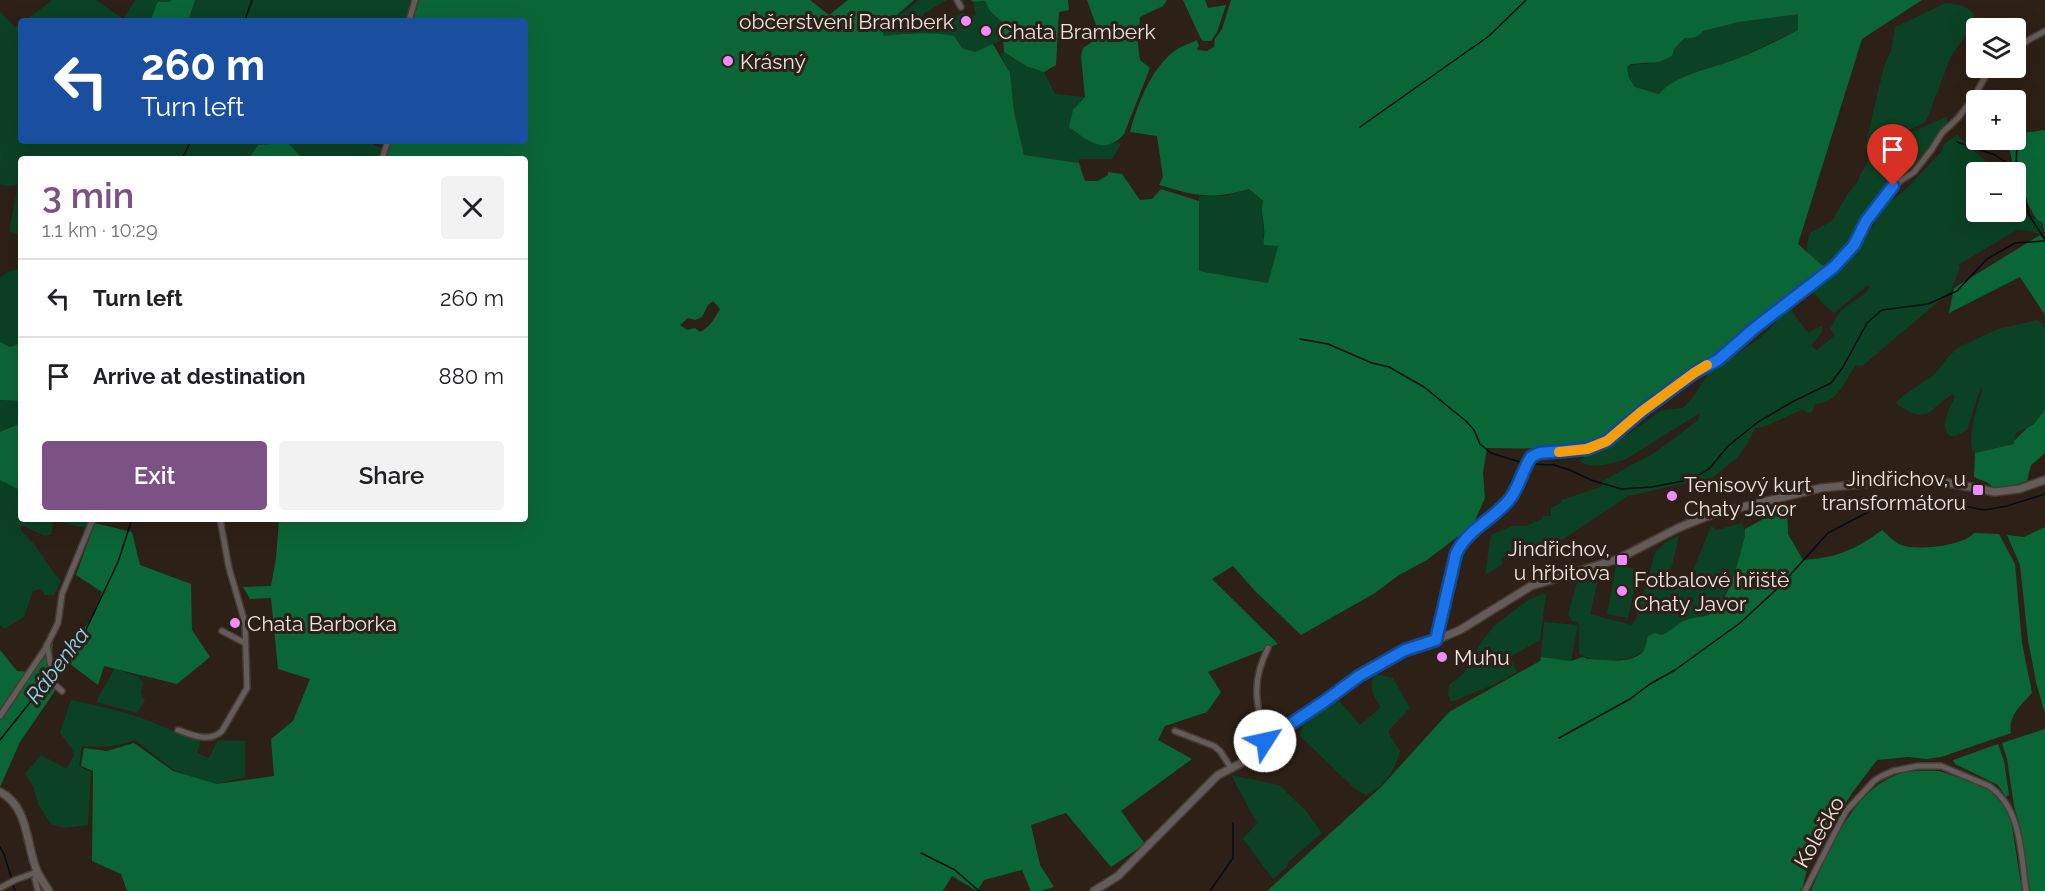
<!DOCTYPE html>
<html lang="en">
<head>
<meta charset="utf-8">
<style>
	:root { --surface:#fff; --page:#f2f2f2; --text:#202124; --muted:#757577; --line:#e0e0e0; --accent:#7c5184 }
	body { margin:0; font-family:Raleway,sans-serif; background:var(--page); color:var(--text); height:100vh; display:flex; flex-direction:column; font-size:22px; white-space:nowrap }
	* { box-sizing:border-box; margin:0 }
	p { font-size:20px; color:var(--muted) }
	.icon { flex:none; width:33px; height:33px; fill:none; stroke:currentColor; stroke-width:2; stroke-linecap:round; stroke-linejoin:round }
	.map { position:relative; flex:1; overflow:hidden }
	.drawer { position:absolute; left:18px; top:156px; width:510px; height:366px; display:flex; flex-direction:column; background:var(--surface); border-radius:6px; box-shadow:0 6px 24px #0002 }
	.drawer>* { flex:none }
	.hud { position:absolute; left:18px; top:18px; width:510px; height:126px; border-radius:6px; box-shadow:0 6px 24px #0002; background:#1a4fa0; color:#fff; overflow:hidden }
	.tools { position:absolute; left:1966px; top:18px; display:grid; gap:12px }
	.tools a { display:grid; place-items:center; width:60px; height:60px; border-radius:6px; background:var(--surface); box-shadow:0 6px 24px #0002; font-size:30px }
	.pin { position:absolute; display:grid; place-items:center; width:51px; height:51px; color:#fff; margin:-62px -26px; border-radius:50% 50% 50% 0; rotate:-45deg; box-shadow:0 0 6px #0007 }
	.pin .icon { rotate:45deg }
	.me { position:absolute; width:66px; margin:-33px; rotate:55deg; stroke-linejoin:round; filter:drop-shadow(0 0 4px #0008) }
	.turn { display:flex; align-items:center; gap:21px; height:126px; padding:0 24px; font-size:27px }
	.turn .icon { width:78px; height:78px; stroke-width:2.5 }
	.turn b { display:block; font-size:42px; line-height:51px }
	.round { display:grid; place-items:center; flex:none; width:63px; height:63px; border-radius:6px; background:var(--page) }
	.summary { display:flex; align-items:center; justify-content:space-between; height:102px; padding:0 24px }
	h1 { font-size:36px; font-weight:600; line-height:45px; color:var(--accent) }
	.cta { display:flex; gap:12px; margin-top:auto; padding:12px 24px }
	.cta a { flex:1; height:69px; border-radius:6px; background:var(--accent); color:#fff; font-size:24px; font-weight:600; line-height:69px; text-align:center }
	.cta a+a { background:var(--page); color:var(--text) }
	ul { padding:0; list-style:none }
	li { display:flex; align-items:center; gap:18px; height:78px; padding:0 24px; border-top:2px solid var(--line) }
	li div { flex:1 }
	li b { display:block; font-size:22px }
	li em { font-style:normal }
	.map>svg:first-child { display:block }
	.green { fill:#0b4223 }
	.forest { fill:#0b6637; fill-rule:evenodd }
	.lines { fill:none; stroke-linecap:round; stroke-linejoin:round }
	.stream { stroke:#020d12; stroke-width:1.5 }
	.minor-casing { stroke:#483b33; stroke-width:8 }
	.tertiary-casing { stroke:#483b33; stroke-width:10 }
	.minor { stroke:#645c59; stroke-width:5 }
	.tertiary { stroke:#645c59; stroke-width:7 }
	.route-casing { stroke:#114b97; stroke-width:15 }
	.route { stroke:#1a73e8; stroke-width:10 }
	.slow { stroke:#f59e0b; stroke-width:10 }
	.poi-dot { fill:#ed8cfa; stroke:#2d2017; stroke-width:2 }
	.labels { text-anchor:middle; dominant-baseline:central; stroke-width:6; stroke-linejoin:round; paint-order:stroke }
	.poi-label { font-size:21px; fill:#ede4de; stroke:#2d2017; text-anchor:start }
	.street-label { font-size:21px; fill:#ede4de; stroke:#2d2017 }
	.water-label { font-size:22px; font-style:italic; fill:#8bd4f2; stroke:#2d2017 }
</style>
</head>
<body>
<div class="map">
<svg width="2045" height="891" viewBox="0 0 2045 891">
	<rect width="100%" height="100%" fill="#2d2017"/>
	<g class="green">
		<path d="M52,0H96L123,19L135,0H412L407,21H25Z"/>
		<path d="M919,0H947L923,14L925,19L932,23L943,24L944,19L963,13L971,16L976,15L973,3L985,1L990,11L1002,22L1003,40L975,52L913,33L884,36L882,29Z"/>
		<path d="M1946,3C1958,4 1976,7 1975,22L1951,56L1926,122L1870,148H1865L1884,66L1891,51L1895,27Z"/>
		<path d="M0,12L15,27L21,23V141H374L373,145L384,149L380,159H366L360,155L356,159H21V235L9,231L18,185L6,186L0,184Z"/>
		<path d="M1799,13L1798,30L1737,59L1709,68L1660,94L1635,87L1629,78L1627,67C1634,62 1642,66 1650,63C1663,58 1676,48 1686,38C1693,38 1698,38 1703,31L1739,22Z"/>
		<path d="M1004,52L1026,66L1044,72L1055,94L1085,97L1073,110L1111,144L1118,142L1121,144L1112,159H1079V163L1024,155L1014,112L1010,73L1000,54Z"/>
		<path d="M1946,117L1948,123C1940,134 1933,146 1924,157C1915,168 1902,175 1893,185C1886,193 1878,201 1872,210C1859,227 1843,265 1821,268C1807,254 1803,251 1811,232L1832,221L1849,192L1858,181L1860,175L1876,148Z"/>
		<path d="M1957,135L1991,166L2014,172H1977V212H2016V178L2027,216L2042,222V235L2030,231L2017,230L1958,265L1960,267L1951,291L1862,366L1856,365C1845,381 1837,404 1815,404L1812,412L1808,413L1803,410C1787,414 1770,428 1755,428L1748,443L1737,458L1702,486L1694,481L1628,496L1542,553L1540,550L1519,555L1510,553L1501,559L1503,564L1485,575L1491,535L1512,526H1526L1542,519V516H1551V508L1559,504L1562,500L1601,487L1602,481L1656,452L1698,420L1700,413L1626,459C1614,463 1588,471 1579,460L1624,437L1662,410L1683,408L1695,395L1714,365L1730,358L1760,338L1776,322L1778,313L1793,302L1794,304L1792,311L1808,333L1822,326V332L1811,346L1817,350L1835,335L1830,329L1841,310L1864,294L1870,287L1868,285L1834,313L1823,304L1811,289L1835,270L1862,243L1887,204L1905,190L1921,173L1941,152L1944,144Z"/>
		<path d="M1249,189L1263,202C1259,214 1266,225 1263,238L1278,246L1268,283L1199,271V196H1225Z"/>
		<path d="M21,262V343L10,347L0,342V278L8,272L18,269Z"/>
		<path d="M2038,320L2045,327V410L2034,424L2016,433L2014,444L1974,453C1966,441 1977,406 1982,391L1981,387L1967,430L1956,436H1950C1939,427 1949,408 1955,397L1952,394L1927,414C1915,417 1905,410 1896,403L1904,395L1934,375L1949,356L1959,347L1998,329Z"/>
		<path d="M0,400L21,401V423L0,432Z"/>
		<path d="M0,480L21,491V519H89L87,526C75,530 65,519 53,522L51,535L45,536L21,525V531C38,544 46,566 61,581L54,595H45L41,589L33,591L24,617L4,629L0,625Z"/>
		<path d="M1742,523C1744,527 1746,531 1745,536C1743,553 1726,602 1712,612C1704,619 1695,616 1686,620C1678,624 1671,631 1662,635L1655,633C1650,641 1645,651 1637,655C1625,662 1588,663 1579,653V626L1578,622L1572,621L1568,614L1579,576L1592,574L1596,576L1598,580L1590,614L1632,625L1636,619L1655,553L1666,542L1679,535L1677,546L1665,591L1684,586L1685,590L1711,526L1717,530Z"/>
		<path d="M1616,566L1638,569L1628,618L1607,614Z"/>
		<path d="M1546,593L1540,640L1510,657L1517,672L1493,685L1451,702L1448,695L1449,685L1463,674L1482,641L1494,626L1528,600Z"/>
		<path d="M1544,622L1578,625L1571,661L1541,657Z"/>
		<path d="M115,668L138,677L143,682L141,693L145,701L137,713L96,702Z"/>
		<path d="M1377,674L1393,678L1410,708L1389,730V734L1400,751C1394,772 1386,786 1365,795L1353,787L1300,736L1302,725C1316,717 1324,708 1337,698L1360,725L1379,709L1380,706C1374,696 1366,683 1377,674Z"/>
		<path d="M71,700C96,705 121,711 144,719C164,726 181,736 201,740L197,753L209,758L218,740L245,741V777L216,784L189,776L174,770L135,740C116,747 102,748 82,746L79,766L91,772L88,825L64,828L51,824L38,804L33,786L25,774L41,755L67,769L74,755L72,749L60,733Z"/>
		<path d="M1231,775L1279,785L1307,812L1322,833L1288,862L1287,867L1273,879L1243,839L1257,823Z"/>
	</g>
	<g class="forest">
		<path d="M172,0H195L188,21H150C154,15 154,8 158,2H169Z"/>
		<path d="M419,0H810L829,15L848,0H914L882,28L884,36C908,33 931,32 954,36L962,48L975,52L993,44L1010,73L1014,112L1024,155L1079,163L1085,181H1098L1108,175V172L1122,174L1140,200L1152,199L1161,189L1199,201V271L1268,283L1278,246L1264,245C1263,239 1265,235 1264,229C1264,218 1260,212 1263,201L1249,189C1210,200 1197,196 1159,185L1163,177L1157,136L1130,132C1137,106 1150,71 1172,53C1178,47 1189,44 1197,40L1199,46L1197,48L1198,50L1207,51L1214,47L1215,39L1222,29L1231,0H1922L1862,39L1798,244L1825,268L1754,324L1587,449L1487,448L1483,473L1485,498L1473,525L1427,560L1399,575L1375,593L1301,635L1255,591L1233,566L1212,579L1278,644L1208,672L1221,692L1207,712L1165,726L1158,740L1192,759L1121,811L1145,844L1111,867L1066,813L1031,825L1040,865L1054,887L1041,891H1031L1022,870L984,880L977,891L952,876L943,891H127L121,874L92,861L93,771L81,766L84,748L107,751L134,743L173,771L217,784L274,776L271,739L293,721L310,679L278,669L271,598L250,599L243,587L271,586L276,558L279,519H525V159H383L389,141H525V21H413ZM1798,14V30C1779,40 1759,50 1739,58C1715,68 1676,74 1659,94L1635,87L1629,78L1627,67L1631,64L1659,62L1672,56L1674,49L1685,38C1693,38 1698,38 1703,31L1739,22ZM713,301L720,309C714,319 711,326 700,332L695,328L687,330L680,325L688,318L695,320L702,317L708,305Z"/>
		<path d="M970,0H1068L1069,10L1059,12L1056,65L1044,72L1026,66L1004,52L1002,22L990,11L985,1L974,2Z"/>
		<path d="M1087,0H1167L1163,6L1140,17L1138,45L1140,60L1150,68L1124,134C1105,156 1088,141 1069,127L1073,110L1085,97L1081,56L1083,48L1095,40L1097,28Z"/>
		<path d="M1183,0H1205L1208,8L1226,5L1217,32L1211,41H1203L1200,37Z"/>
		<path d="M2045,130V233L2042,222L2037,220L2019,189L2007,140H2016V134Z"/>
		<path d="M288,143L300,156H308L311,159H249L258,145Z"/>
		<path d="M2040,235L2045,240V315L2020,277L1949,313L1954,288Z"/>
		<path d="M0,342L10,347L21,343V401L0,400Z"/>
		<path d="M2045,410V453L2031,465L2027,481L2008,487H1993L1988,483L1974,477L1975,453L2014,444V441L2027,428L2034,424Z"/>
		<path d="M21,423V491L0,480V432Z"/>
		<path d="M1787,506L1788,534L1803,560C1835,558 1856,550 1882,530C1888,535 1894,542 1901,545C1917,551 1963,546 1974,533L1999,534L2015,564L2022,643L2032,693C2021,705 2008,716 2011,733L1941,757L1927,759L1908,757L1877,760L1852,793L1809,863L1802,889L1799,891H1267L1382,786L1449,712L1540,661L1541,657L1571,661L1583,657L1587,659C1603,659 1633,666 1644,650C1646,646 1647,640 1648,636L1655,633L1662,635C1671,631 1678,623 1686,620C1695,616 1704,619 1713,612C1730,598 1740,556 1745,535V529Z"/>
		<path d="M95,523L132,532L140,565L191,584L192,630L210,657L177,684L104,666L98,685L70,664L79,635L94,615L102,592L76,575Z"/>
		<path d="M2045,527V714L2036,682L2028,640L2020,565L2007,535L2024,537Z"/>
		<path d="M53,642L51,670L59,685L20,742L0,787V650L17,671L31,672L41,662Z"/>
		<path d="M2045,729V891H2030L2020,827L2014,806L2007,759L2002,743Z"/>
		<path d="M1998,744L2004,761L2009,795L2006,797L1998,785L1955,764L1953,760Z"/>
		<path d="M1939,771L1973,782L1992,792L2010,813L2022,891H1811C1829,850 1854,787 1902,773C1913,770 1927,771 1939,771Z"/>
	</g>
	<g class="lines">
		<g class="stream">
			<path d="M247,21L246,17L252,0"/>
			<path d="M2014,97L2015,100"/>
			<path d="M2016,104L2018,113L2016,169"/>
			<path d="M1360,127L1489,36L1526,0"/>
			<path d="M1957,142L1995,155L2016,169L2023,185L2029,215L2045,240"/>
			<path d="M182,159L191,141"/>
			<path d="M1300,339L1328,344L1372,363L1389,367L1424,387L1466,421L1474,430L1480,444L1491,453L1526,464"/>
			<path d="M1531,464L1554,465L1570,470L1591,480L1621,489L1652,487L1683,481L1701,474L1710,468L1728,446L1758,422L1792,402L1831,383L1843,367L1867,323L1882,310L1928,304L1957,291L1987,259L2015,243L2045,241"/>
			<path d="M54,672L83,636L118,562L132,519"/>
			<path d="M1559,738L1630,699L1650,684L1675,670L1740,623L1781,585L1828,533L1872,510L1906,500L1936,501L1985,510L2007,506L2045,494"/>
			<path d="M0,740L51,676"/>
			<path d="M0,847L4,854L12,880"/>
			<path d="M921,853L955,870L979,891"/>
			<path d="M13,885L15,891"/>
			<path d="M1210,891L1233,858V823"/>
		</g>
		<defs>
			<g id="minor">
				<path d="M957,0L961,7"/>
				<path d="M409,21L415,0"/>
				<path d="M2016,47L2045,31"/>
				<path d="M382,159L388,141"/>
				<path d="M222,631L245,643"/>
				<path d="M1436,640L1456,554L1459,546L1502,508L1512,497L1531,457L1539,453L1587,449L1607,441L1641,412L1694,373L1718,359L1756,327L1835,267L1854,245L1878,204L1893,186L1914,172L1932,149L1942,133L1958,118L1974,97L1990,68"/>
				<path d="M47,645L54,684L62,691"/>
				<path d="M0,716L45,649L58,623L62,594L93,519"/>
				<path d="M178,730C192,735 209,743 222,731L247,688L245,623L229,568L220,519"/>
				<path d="M1175,731L1214,746L1220,751L1231,768"/>
				<path d="M1265,741C1257,704 1250,684 1268,648"/>
				<path d="M37,872L35,879L38,891"/>
				<path d="M0,888L15,880L37,872"/>
				<path d="M1805,891L1846,811L1874,781L1880,777L1893,771L1918,766H1941L1989,786C2022,808 2021,856 2026,891"/>
			</g>
			<g id="tertiary">
				<path d="M0,792C29,806 26,846 37,871C40,878 45,885 49,891"/>
				<path d="M1094,891L1118,876L1211,782L1218,775L1249,759L1259,750L1268,738L1325,701L1359,676L1405,650L1436,640L1460,630L1531,586L1618,559L1678,528L1710,515L1821,488L1893,481L1916,480L1944,482L1995,492L2019,489L2045,480"/>
			</g>
		</defs>
		<use href="#minor" class="minor-casing"/>
		<use href="#tertiary" class="tertiary-casing"/>
		<use href="#minor" class="minor"/>
		<use href="#tertiary" class="tertiary"/>
	</g>
	<g class="lines">
		<defs>
			<path id="route" d="M1265,741L1325,701L1359,676L1405,650L1436,640L1456,554C1466,531 1493,519 1509,500C1519,488 1522,471 1531,457L1539,453L1587,449L1607,441L1641,412L1694,373L1718,360L1756,327L1834,267L1854,245L1866,221L1893,186"/>
		</defs>
		<use href="#route" class="route-casing"/>
		<use href="#route" class="route"/>
		<path class="slow" d="M1559,452L1587,449L1607,441L1641,412L1694,373L1707,365"/>
	</g>
	<g class="poi-dot">
		<circle cx="966" cy="21" r="6"/>
		<circle cx="986" cy="31" r="6"/>
		<circle cx="728" cy="61" r="6"/>
		<rect x="1972" y="484" width="12" height="12" rx="3"/>
		<circle cx="1672" cy="496" r="6"/>
		<rect x="1616" y="554" width="12" height="12" rx="3"/>
		<circle cx="1622" cy="591" r="6"/>
		<circle cx="235" cy="623" r="6"/>
		<circle cx="1442" cy="657" r="6"/>
	</g>
	<g class="labels">
		<g class="poi-label">
			<text x="954" y="21" text-anchor="end">občerstvení Bramberk</text>
			<text x="998" y="31">Chata Bramberk</text>
			<text x="740" y="61">Krásný</text>
			<text x="1966" y="478" text-anchor="end">Jindřichov, u<tspan x="1966" dy="24">transformátoru</tspan></text>
			<text x="1684" y="484">Tenisový kurt<tspan x="1684" dy="24">Chaty Javor</tspan></text>
			<text x="1610" y="548" text-anchor="end">Jindřichov,<tspan x="1610" dy="24">u hřbitova</tspan></text>
			<text x="1634" y="579">Fotbalové hřiště<tspan x="1634" dy="24">Chaty Javor</tspan></text>
			<text x="247" y="623">Chata Barborka</text>
			<text x="1454" y="657">Muhu</text>
		</g>
		<g class="street-label">
			<text transform="translate(1819 832) rotate(-60)">Kolečko</text>
		</g>
		<g class="water-label">
			<text transform="translate(57 665) rotate(-53)">Rábenka</text>
		</g>
	</g>
</svg>
<div class="tools">
<a><svg class="icon" aria-label="layers" viewBox="0 0 24 24"><path d="M12 4l9 5-9 5-9-5zM3 14l9 5 9-5"/></svg></a>
<a>+</a>
<a>−</a>
</div>
<div class="pin" style="left:1893px;top:186px;background:#d93025"><svg class="icon" aria-label="arrive" viewBox="0 0 24 24"><path d="M6 21V4h12l-3 4 3 4H6"/></svg></div>
<svg class="me" style="left:1265px;top:741px" viewBox="-20 -20 40 40"><circle r="19" fill="#fff"/><path d="M0-13L10 11 0 6-10 11z" fill="#1a73e8"/></svg>
<div class="hud">
<div class="turn"><svg class="icon" aria-label="left" viewBox="0 0 24 24"><path d="M17 20v-9H6M10 6l-5 5 5 5"/></svg><div><b>260 m</b>Turn left</div></div>
</div>
<section class="drawer">
<div class="summary"><div><h1>3 min</h1><p>1.1 km · 10:29</p></div><a class="round"><svg class="icon" aria-label="close" viewBox="0 0 24 24"><path d="M6 6l12 12M18 6L6 18"/></svg></a></div>
<ul>
<li><svg class="icon" aria-label="left" viewBox="0 0 24 24"><path d="M17 20v-9H6M10 6l-5 5 5 5"/></svg><div><b>Turn left</b></div><em>260 m</em></li>
<li><svg class="icon" aria-label="arrive" viewBox="0 0 24 24"><path d="M6 21V4h12l-3 4 3 4H6"/></svg><div><b>Arrive at destination</b></div><em>880 m</em></li>
</ul>
<div class="cta"><a>Exit</a><a>Share</a></div>
</section>
</div>
</body>
</html>
